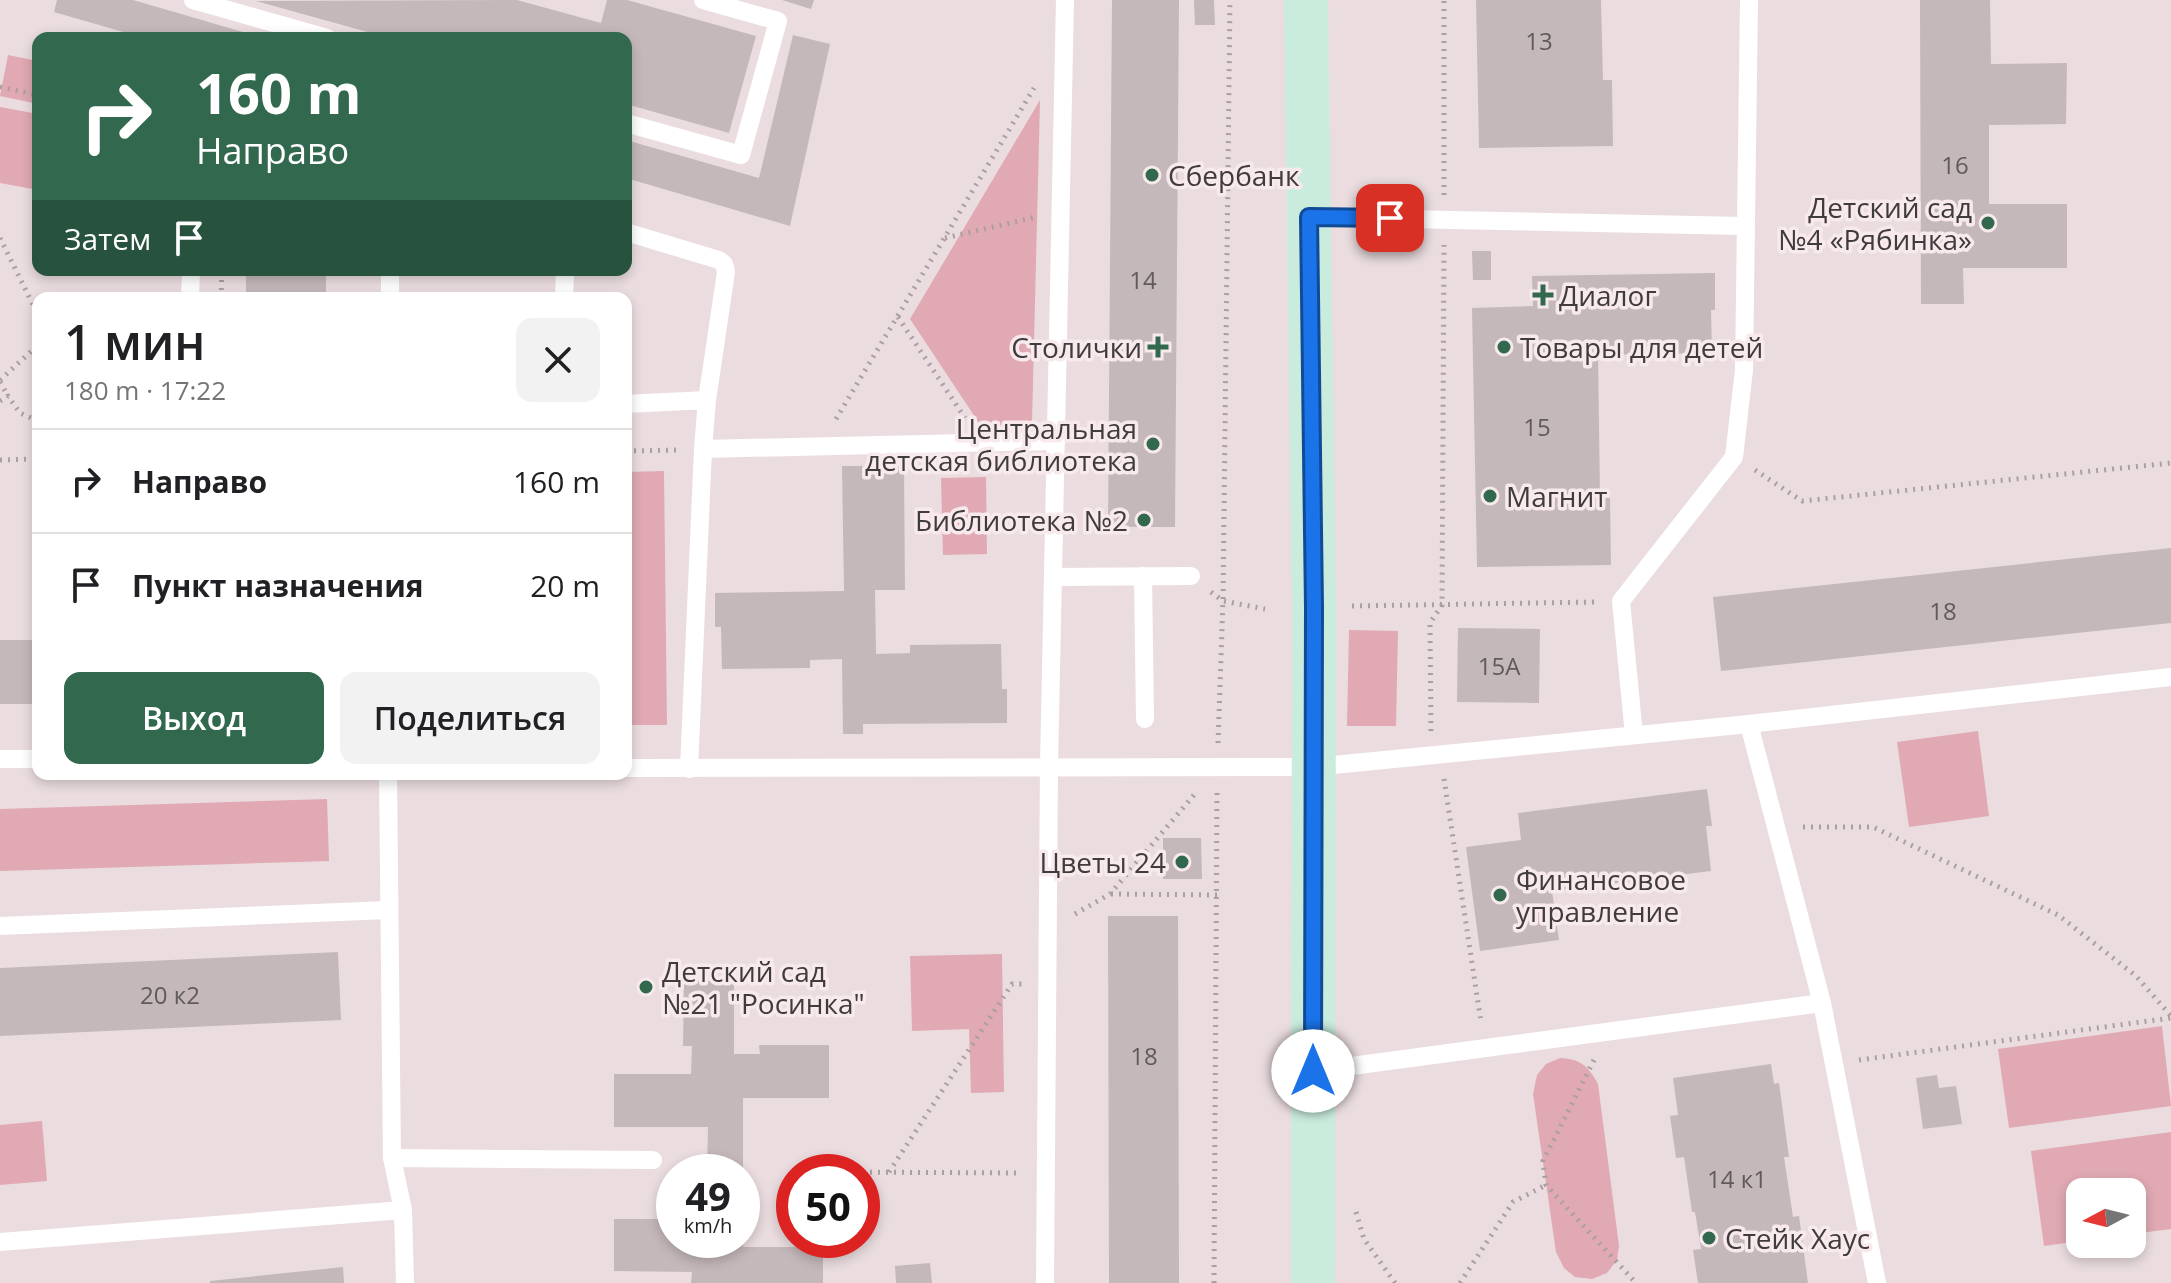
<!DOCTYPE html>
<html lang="ru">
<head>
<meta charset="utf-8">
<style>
	:root { --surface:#fff; --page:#f2f2f2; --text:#202124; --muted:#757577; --line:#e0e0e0; --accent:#31684e }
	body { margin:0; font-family:"Open Sans",sans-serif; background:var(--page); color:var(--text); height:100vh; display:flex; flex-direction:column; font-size:30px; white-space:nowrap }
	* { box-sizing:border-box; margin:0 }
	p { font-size:26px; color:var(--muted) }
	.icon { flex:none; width:44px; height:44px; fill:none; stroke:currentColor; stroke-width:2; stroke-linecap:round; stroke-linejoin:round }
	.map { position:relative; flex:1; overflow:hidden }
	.panel { position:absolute; left:32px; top:292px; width:600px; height:488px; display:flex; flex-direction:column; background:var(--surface); border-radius:16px; box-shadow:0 4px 12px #0003 }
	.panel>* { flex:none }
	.hud { position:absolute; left:32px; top:32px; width:600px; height:244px; border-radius:16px; box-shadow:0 4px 12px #0003; background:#31684e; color:#fff; overflow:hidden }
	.needle { width:52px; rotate:263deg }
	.buttons { position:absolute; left:2066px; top:1178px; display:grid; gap:16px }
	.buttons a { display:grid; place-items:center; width:80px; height:80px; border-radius:16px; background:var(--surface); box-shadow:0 4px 12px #0003; font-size:40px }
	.speed { position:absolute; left:656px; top:1154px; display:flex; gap:16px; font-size:40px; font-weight:700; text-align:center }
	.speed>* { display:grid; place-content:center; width:104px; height:104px; border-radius:50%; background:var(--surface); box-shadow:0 4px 12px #0003; line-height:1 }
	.speed small { font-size:20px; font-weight:400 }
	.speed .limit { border:12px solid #d22; background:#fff; color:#111 }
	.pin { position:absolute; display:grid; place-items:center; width:68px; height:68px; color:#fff; margin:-34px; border-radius:16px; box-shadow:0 4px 12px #0006 }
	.me { position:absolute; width:88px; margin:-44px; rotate:0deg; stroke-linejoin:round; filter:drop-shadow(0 0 6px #0008) }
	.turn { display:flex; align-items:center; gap:28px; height:168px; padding:0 32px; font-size:36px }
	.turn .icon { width:104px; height:104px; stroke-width:2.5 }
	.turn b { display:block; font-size:56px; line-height:68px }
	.then { display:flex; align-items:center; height:76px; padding:0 32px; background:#0003; gap:16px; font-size:30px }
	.round { display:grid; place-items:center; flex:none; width:84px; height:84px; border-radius:16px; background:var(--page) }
	.overview { display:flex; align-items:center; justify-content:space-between; height:136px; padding:0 32px }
	h1 { font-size:48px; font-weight:600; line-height:60px }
	.button { display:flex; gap:16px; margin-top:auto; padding:16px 32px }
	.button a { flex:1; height:92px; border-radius:16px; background:var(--accent); color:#fff; font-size:32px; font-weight:600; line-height:92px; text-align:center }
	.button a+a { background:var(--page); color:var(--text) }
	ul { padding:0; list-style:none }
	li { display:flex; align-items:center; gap:24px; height:104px; padding:0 32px; border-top:2px solid var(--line) }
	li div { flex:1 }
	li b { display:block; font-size:30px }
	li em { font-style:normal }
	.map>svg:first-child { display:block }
	.green { fill:#e0a9b3 }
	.building { fill:#c5b8ba }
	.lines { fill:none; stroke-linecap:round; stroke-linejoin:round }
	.path { stroke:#aa9fa1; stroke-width:5; stroke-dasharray:2 6; stroke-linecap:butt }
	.lane { stroke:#fff; stroke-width:18 }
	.secondary { stroke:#c9ecdd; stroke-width:44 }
	.route-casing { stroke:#114b97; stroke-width:20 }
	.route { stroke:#1a73e8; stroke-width:14 }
	.poi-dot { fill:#31684e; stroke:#f8eaec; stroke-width:3 }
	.labels { text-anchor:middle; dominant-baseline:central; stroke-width:7; stroke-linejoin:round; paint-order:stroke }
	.number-label { font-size:24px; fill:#615a5c }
	.poi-label { font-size:28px; fill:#403b3c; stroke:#f8eaec; text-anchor:start }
</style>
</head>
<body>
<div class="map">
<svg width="2171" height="1283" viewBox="0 0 2171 1283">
	<rect width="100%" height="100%" fill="#ebdddf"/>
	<g class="green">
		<path d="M8,55L38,61V104L0,96Z"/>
		<path d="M1040,100L1032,424L981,426L910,319Z"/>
		<path d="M0,107L38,114V190L0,183Z"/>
		<path d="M664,471L667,725H626V472Z"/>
		<path d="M986,477L987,554L943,555L941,478Z"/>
		<path d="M1349,630L1398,631L1396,726H1347Z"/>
		<path d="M1978,731L1989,816L1909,827L1897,742Z"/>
		<path d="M327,799L329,861L0,871V809Z"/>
		<path d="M1002,954L1004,1092L971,1093L969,1029L912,1031L910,956Z"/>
		<path d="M2162,1026L2171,1106L2009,1128L1998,1049Z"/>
		<path d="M1560,1058C1581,1059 1588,1066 1598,1084L1619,1246L1617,1260L1607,1273L1592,1279L1575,1277L1564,1268L1556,1252L1533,1094L1537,1075L1546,1064Z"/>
		<path d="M42,1121L47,1181L0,1185V1125Z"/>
		<path d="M2171,1132V1229L2132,1234V1192H2080V1241L2044,1246L2031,1151Z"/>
	</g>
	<g class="building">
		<path d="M57,0H133L264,38H144L54,12Z"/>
		<path d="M517,0L601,23L607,0H627L756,36L729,133L626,104V38H389L256,1Z"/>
		<path d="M782,0H814L811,9Z"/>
		<path d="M1112,0H1179L1175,527H1108Z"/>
		<path d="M1194,0H1214L1215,25H1195Z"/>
		<path d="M1476,0H1601L1603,80H1612L1613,146L1479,148Z"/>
		<path d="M1920,0H1990L1991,64L2067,63L2066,124L1989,125V204H2067V268H1963L1964,304H1921Z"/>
		<path d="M793,35L830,44L790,226L626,178V140L759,178Z"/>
		<path d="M1472,251H1491V280H1473Z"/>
		<rect x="246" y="270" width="80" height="28"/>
		<path d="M1715,273V310H1711L1712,353L1598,355L1600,498H1610L1611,565L1477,567L1472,308L1533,306L1532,276Z"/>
		<path d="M842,466H904L905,590H875L876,654L910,653V645L1001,644L1002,689H1007V723L863,724V734H843L842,659L810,660V668L722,669L721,627H715V593L844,591Z"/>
		<path d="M2171,548V623L1721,671L1713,597Z"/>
		<path d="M1458,628L1540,629L1539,703L1457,702Z"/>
		<rect x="0" y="640" width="38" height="64"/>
		<path d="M1707,789L1712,826H1706L1711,871L1552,891L1559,940L1480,951L1466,847L1521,840L1518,813Z"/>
		<path d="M1163,838H1201L1202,879H1163Z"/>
		<path d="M1108,916H1178L1179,1283H1109Z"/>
		<path d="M338,952L341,1020L0,1036V968Z"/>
		<path d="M684,981H734V1054H760L759,1045H829V1098H743V1172H707L708,1127H614V1074H691L692,1046H683Z"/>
		<path d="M1771,1064L1774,1084L1779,1083L1789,1157H1784L1793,1217L1799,1216L1808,1283H1698L1693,1250L1701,1249L1695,1212H1692L1684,1157L1676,1158L1670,1116L1678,1115L1673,1078Z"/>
		<path d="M1937,1075L1939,1088L1956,1086L1962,1124L1923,1129L1916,1078Z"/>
		<path d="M614,1219H674V1240H743V1247H823V1283H691L692,1272L614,1271Z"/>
		<path d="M930,1263L932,1283H896L895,1266Z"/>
		<path d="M343,1267L344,1283H210V1281Z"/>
	</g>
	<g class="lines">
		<g class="path">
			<path d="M0,87L38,95"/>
			<path d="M1444,195V0"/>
			<path d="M0,238L38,315"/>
			<path d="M945,238L1036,217"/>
			<path d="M221,298L222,270"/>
			<path d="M898,317L965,418"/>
			<path d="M0,380L38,345"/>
			<path d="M0,382L8,396"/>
			<path d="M0,401L8,396L20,413L38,421"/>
			<path d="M836,419L1034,88"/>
			<path d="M626,451L678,450"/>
			<path d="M0,460L38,459"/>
			<path d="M1755,470L1802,501L2171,463"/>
			<path d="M1211,592L1223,601L1265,609"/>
			<path d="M1352,606L1594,602"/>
			<path d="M1431,731L1430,623L1442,605L1444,245"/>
			<path d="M1218,743L1223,601L1230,0"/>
			<path d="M1444,779L1481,1022"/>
			<path d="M1803,827H1873L2058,915L2136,976L2171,1016"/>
			<path d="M1111,894L1217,895"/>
			<path d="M1075,914L1110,894L1194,795"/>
			<path d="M1594,1060L1543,1161L1546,1185L1636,1283"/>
			<path d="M1859,1060L2171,1018"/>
			<path d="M838,1172L1021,1173"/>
			<path d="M889,1172L1012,984H1022"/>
			<path d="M1356,1212L1364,1239L1395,1283"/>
			<path d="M1214,1283L1217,793"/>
			<path d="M1460,1283L1513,1202L1546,1185"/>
		</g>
		<g class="lane">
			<path d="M193,0L327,38"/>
			<path d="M626,123L741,155L778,21L703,0"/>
			<path d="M1309,217L1744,226"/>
			<path d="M626,232L719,260L724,264L726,272L707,400"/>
			<path d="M190,298L191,270"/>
			<path d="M390,298V270"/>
			<path d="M564,298L565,270"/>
			<path d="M626,404L707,400L703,449L1056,441"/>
			<path d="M1143,576L1145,719"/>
			<path d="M1054,577L1191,576"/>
			<path d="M1749,724L1822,1003L1877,1283"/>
			<path d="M1634,735L1621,601L1734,457L1744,370L1749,0"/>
			<path d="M0,759H38"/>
			<path d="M626,768L1313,767L1749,724L2171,677"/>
			<path d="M689,769L703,449"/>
			<path d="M388,774L392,1158L403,1210L405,1283"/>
			<path d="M0,926L388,910"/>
			<path d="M1314,1071L1822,1003"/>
			<path d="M392,1158L653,1160"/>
			<path d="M0,1242L403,1210"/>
			<path d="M1045,1283L1049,766L1065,0"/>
		</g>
		<path class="secondary" d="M1306,0L1314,608L1313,1283"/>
	</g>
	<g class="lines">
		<defs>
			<path id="route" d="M1313,1071L1314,608L1309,217L1390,218"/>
		</defs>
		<use href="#route" class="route-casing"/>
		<use href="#route" class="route"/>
	</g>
	<g class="poi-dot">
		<circle cx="1152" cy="175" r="8"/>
		<circle cx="1988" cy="223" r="8"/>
		<path d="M1539 283h8v8h8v8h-8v8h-8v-8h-8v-8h8z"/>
		<path d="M1154 335h8v8h8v8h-8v8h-8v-8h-8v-8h8z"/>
		<circle cx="1504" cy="347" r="8"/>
		<circle cx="1153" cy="444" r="8"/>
		<circle cx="1490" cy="496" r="8"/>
		<circle cx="1144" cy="520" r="8"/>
		<circle cx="1182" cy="862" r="8"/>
		<circle cx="1500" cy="895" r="8"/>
		<circle cx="646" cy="987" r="8"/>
		<circle cx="1709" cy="1238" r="8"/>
	</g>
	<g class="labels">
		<g class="number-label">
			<text x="1539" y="40">13</text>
			<text x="1955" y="164">16</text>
			<text x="1143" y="279">14</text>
			<text x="1537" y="426">15</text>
			<text x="1943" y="610">18</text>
			<text x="1499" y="665">15А</text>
			<text x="170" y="994">20 к2</text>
			<text x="1144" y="1055">18</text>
			<text x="1737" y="1178">14 к1</text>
		</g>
		<g class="poi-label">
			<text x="1168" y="175">Сбербанк</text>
			<text x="1972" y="207" text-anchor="end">Детский сад<tspan x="1972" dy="32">№4 «Рябинка»</tspan></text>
			<text x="1559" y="295">Диалог</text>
			<text x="1142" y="347" text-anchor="end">Столички</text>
			<text x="1520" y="347">Товары для детей</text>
			<text x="1137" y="428" text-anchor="end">Центральная<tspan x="1137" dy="32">детская библиотека</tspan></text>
			<text x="1506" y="496">Магнит</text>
			<text x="1128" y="520" text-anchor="end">Библиотека №2</text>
			<text x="1166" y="862" text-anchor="end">Цветы 24</text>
			<text x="1516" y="879">Финансовое<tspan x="1516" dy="32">управление</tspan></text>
			<text x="662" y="971">Детский сад<tspan x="662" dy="32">№21 "Росинка"</tspan></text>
			<text x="1725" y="1238">Стейк Хаус</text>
		</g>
	</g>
</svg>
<div class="buttons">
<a><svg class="needle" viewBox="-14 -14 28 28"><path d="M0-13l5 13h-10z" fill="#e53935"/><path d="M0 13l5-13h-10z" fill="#757577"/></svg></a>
</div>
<div class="speed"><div>49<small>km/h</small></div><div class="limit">50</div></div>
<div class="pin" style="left:1390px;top:218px;background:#d93025"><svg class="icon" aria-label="arrive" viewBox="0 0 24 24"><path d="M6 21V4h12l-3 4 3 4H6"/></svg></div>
<svg class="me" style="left:1313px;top:1071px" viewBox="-20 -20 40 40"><circle r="19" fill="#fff"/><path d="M0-13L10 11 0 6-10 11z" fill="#1a73e8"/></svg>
<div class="hud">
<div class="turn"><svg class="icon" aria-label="right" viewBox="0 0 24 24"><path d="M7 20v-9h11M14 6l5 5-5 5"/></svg><div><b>160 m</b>Направо</div></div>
<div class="then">Затем<svg class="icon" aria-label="arrive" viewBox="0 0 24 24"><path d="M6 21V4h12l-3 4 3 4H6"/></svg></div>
</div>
<section class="panel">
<div class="overview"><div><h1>1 мин</h1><p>180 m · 17:22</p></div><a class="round"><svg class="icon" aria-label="close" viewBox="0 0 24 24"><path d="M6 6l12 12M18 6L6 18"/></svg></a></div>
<ul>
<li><svg class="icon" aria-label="right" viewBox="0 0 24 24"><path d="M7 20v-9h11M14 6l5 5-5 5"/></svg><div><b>Направо</b></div><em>160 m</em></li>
<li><svg class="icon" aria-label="arrive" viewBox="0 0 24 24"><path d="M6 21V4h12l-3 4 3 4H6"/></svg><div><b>Пункт назначения</b></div><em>20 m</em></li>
</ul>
<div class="button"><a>Выход</a><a>Поделиться</a></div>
</section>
</div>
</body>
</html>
